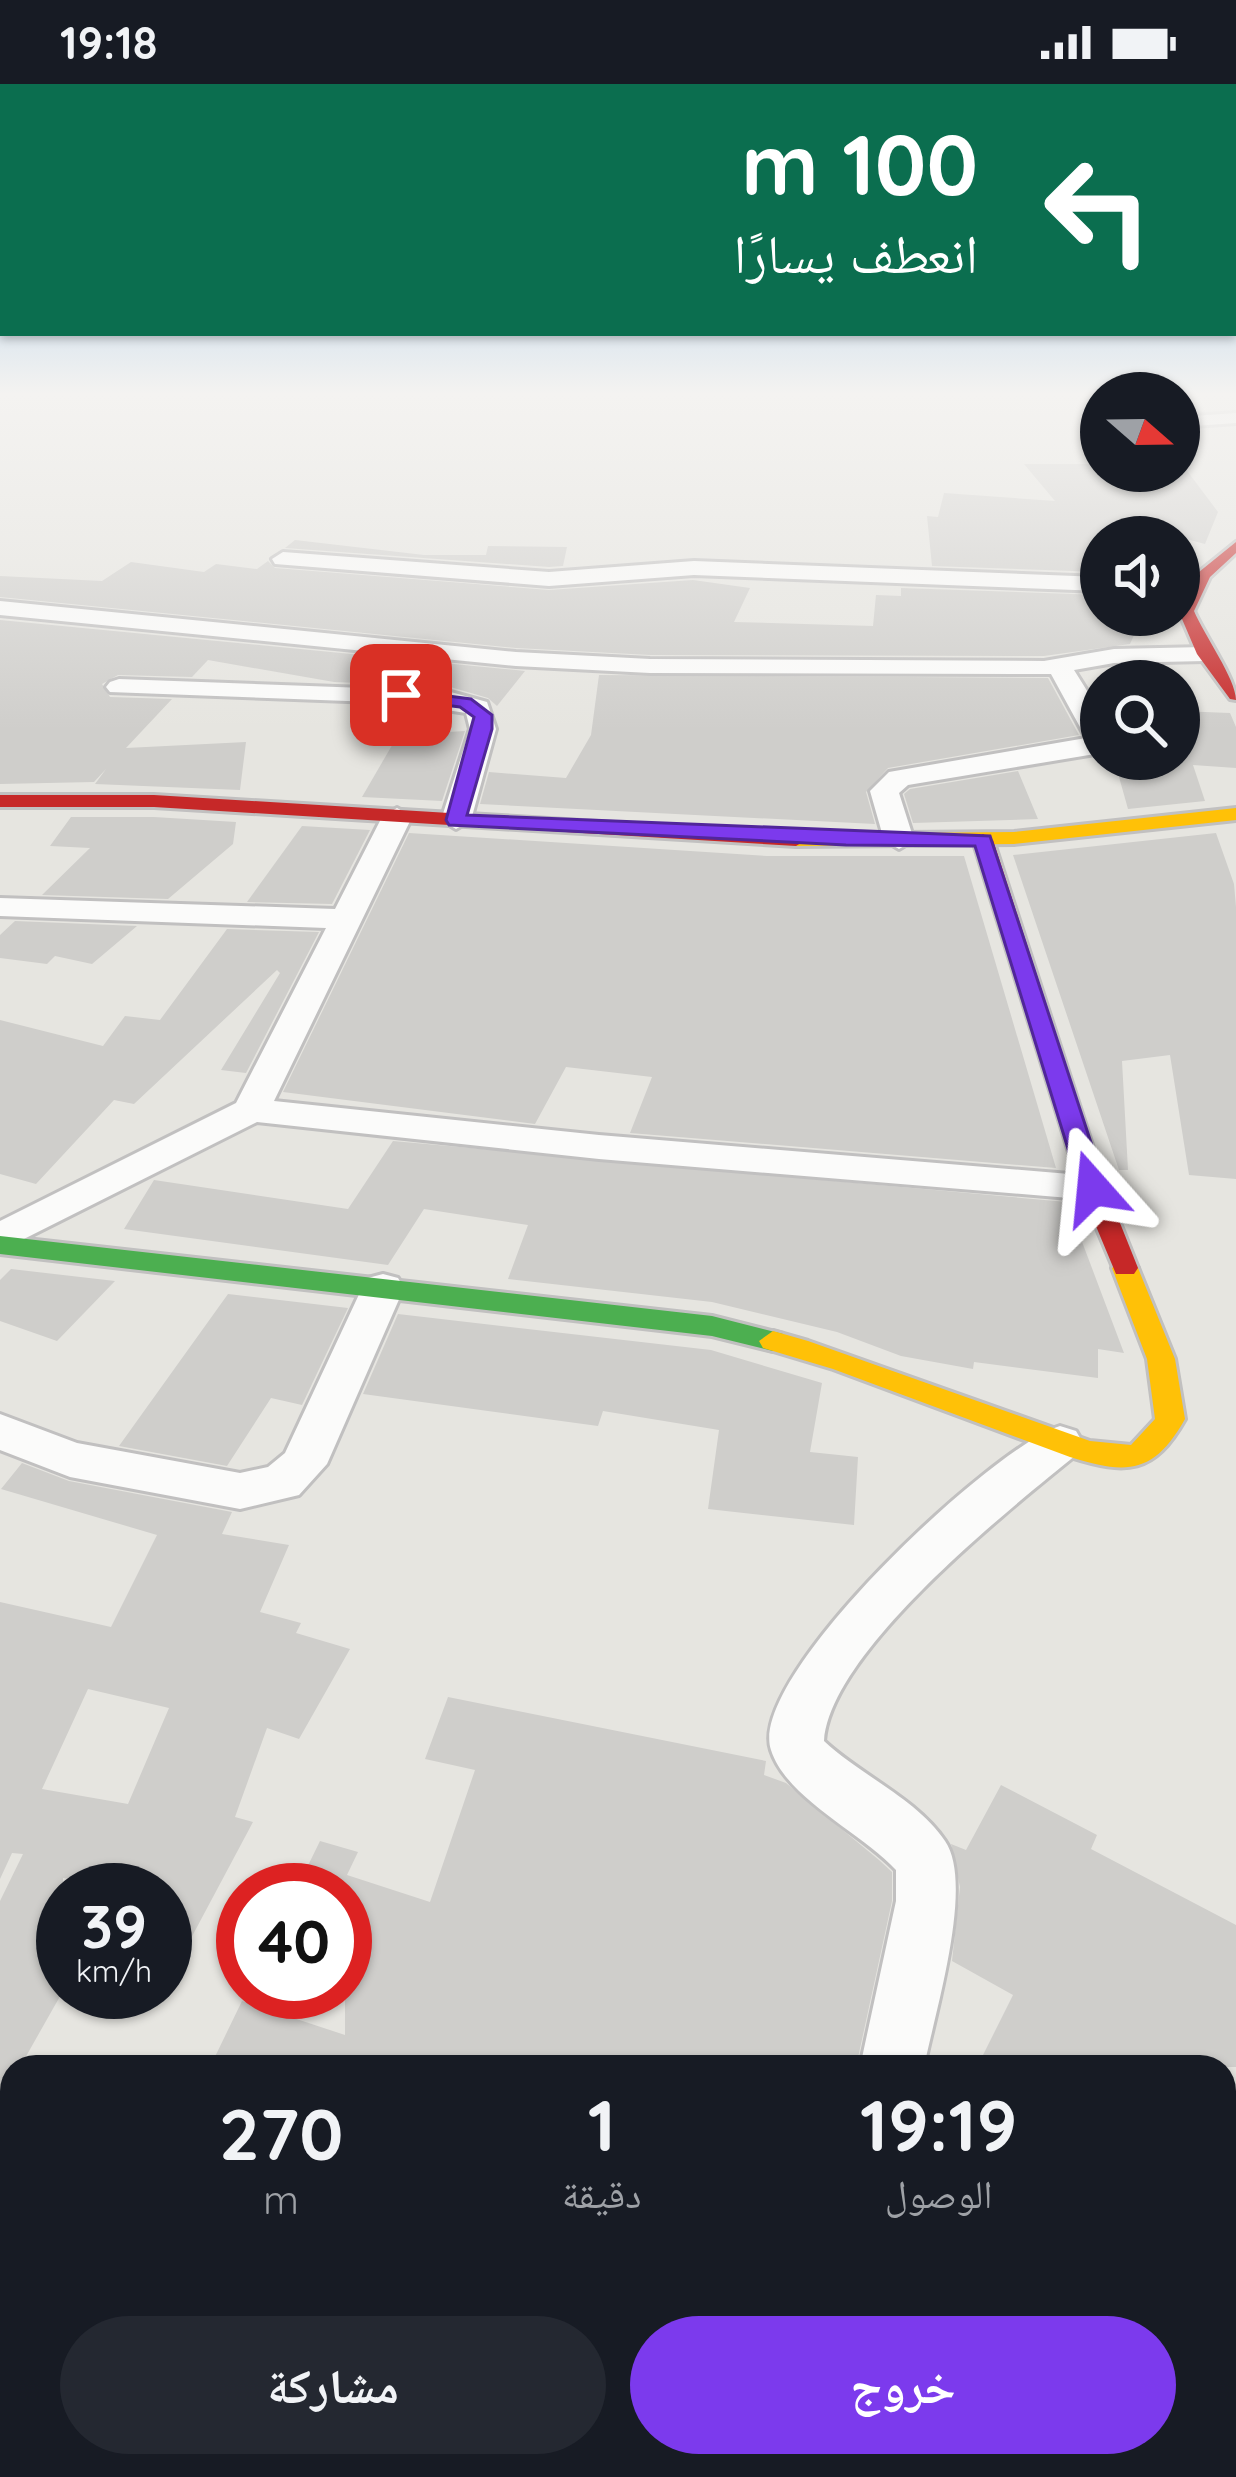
<!DOCTYPE html>
<html lang="ar">
<head>
<meta charset="utf-8">
<style>
	:root { --surface:#171b24; --page:#242831; --text:#f1f3f6; --muted:#9ea1a6; --accent:#7c3aed }
	body { margin:0; font-family:Quicksand,"Noto Naskh Arabic",sans-serif; background:var(--page); color:var(--text); direction:rtl; height:100vh; display:flex; flex-direction:column; font-size:45px; white-space:nowrap }
	* { box-sizing:border-box; margin:0 }
	p { font-size:39px; color:var(--muted) }
	.icon { flex:none; width:66px; height:66px; fill:none; stroke:currentColor; stroke-width:2; stroke-linecap:round; stroke-linejoin:round }
	.map { position:relative; flex:1; overflow:hidden; direction:ltr }
	.sheet { position:absolute; left:0px; top:1971px; width:1236px; height:423px; display:flex; flex-direction:column; background:var(--surface); border-radius:36px 36px 0 0; box-shadow:0 3px 9px #0004; direction:rtl }
	.sheet>* { flex:none }
	.top-card { position:absolute; left:0px; top:0px; width:1236px; height:252px; box-shadow:0 3px 9px #0004; direction:rtl; background:#0b6e4f; color:#fff; overflow:hidden }
	.needle { width:78px; rotate:110deg }
	.fabs { position:absolute; left:1080px; top:288px; display:grid; gap:24px }
	.fabs a { display:grid; place-items:center; width:120px; height:120px; border-radius:50%; background:var(--surface); box-shadow:0 3px 9px #0004; font-size:60px }
	.speed { position:absolute; left:36px; top:1779px; display:flex; gap:24px; font-size:60px; font-weight:700; text-align:center }
	.speed>* { display:grid; place-content:center; width:156px; height:156px; border-radius:50%; background:var(--surface); box-shadow:0 3px 9px #0004; line-height:1 }
	.speed small { font-size:30px; font-weight:400 }
	.speed .limit { border:18px solid #d22; background:#fff; color:#111 }
	.pin { position:absolute; display:grid; place-items:center; width:102px; height:102px; color:#fff; margin:-51px; border-radius:24px; box-shadow:0 6px 18px #0006 }
	.me { position:absolute; width:132px; margin:-66px; rotate:342deg; stroke-linejoin:round; filter:drop-shadow(0 0 9px #0008) }
	.turn { display:flex; align-items:center; gap:42px; height:252px; padding:0 60px; font-size:54px }
	.turn .icon { width:156px; height:156px; stroke-width:2.5 }
	.turn b { display:block; font-size:84px; line-height:102px }
	.eta { display:flex; justify-content:space-evenly; align-items:center; height:204px; text-align:center }
	.eta b { font-size:72px; font-weight:800; line-height:84px }
	.button { display:flex; gap:24px; margin-top:auto; padding:24px 60px }
	.button a { flex:1; height:138px; border-radius:72px; background:var(--accent); color:#fff; font-size:48px; font-weight:800; line-height:138px; text-align:center }
	.button a+a { background:var(--page); color:var(--text) }
	.status { display:flex; justify-content:space-between; align-items:center; height:84px; padding:0 60px; background:var(--surface); direction:ltr }
	.status svg { height:33px; fill:currentColor }
	.map>svg:first-child { display:block }
	.building { fill:#cfcecb; fill-rule:evenodd }
	.lines { fill:none; stroke-linecap:round; stroke-linejoin:round }
	.street-casing { stroke:#c1c0c0; stroke-width:6 }
	.fast-casing { stroke:#c1c0c0; stroke-width:6 }
	.slow-casing { stroke:#c1c0c0; stroke-width:6 }
	.jam-casing { stroke:#c1c0c0; stroke-width:6 }
	.street { fill:#fbfbfa; fill-rule:evenodd }
	.fast { fill:#4caf50; fill-rule:evenodd }
	.slow { fill:#ffc107; fill-rule:evenodd }
	.jam { fill:#c62828; fill-rule:evenodd }
	.route { fill:#7c3aed; stroke:#51269a; stroke-width:3 }
</style>
</head>
<body>
<div class="status"><b>19:18</b><svg viewBox="0 0 49 12"><path d="M0 12V9h3v3zM5 12V6h3v6zM10 12V3h3v9zM15 12V0h3v12zM26 1h20v11H26zM47 4h2v5h-2z"/></svg></div>
<div class="map">
<svg width="1236" height="2393" viewBox="0 0 1236 2393">
	<rect width="100%" height="100%" fill="#e6e5e0"/>
	<g class="building">
		<path d="M1024,380H1101V387H1179L1182,380L1218,428L1205,460L1179,453H1101V488L932,482L927,432L938,433L944,409L1055,417Z"/>
		<path d="M295,456L424,471H486L488,462L567,463L563,482L549,483L285,464Z"/>
		<path d="M268,477L275,484L549,506L693,496L750,504L734,538L873,542L876,511L901,512V504L1101,511V535L1139,540L1130,560L1044,572L650,571L516,564L0,513V492L102,497L131,478L204,488L216,480L257,485Z"/>
		<path d="M0,536L516,586L525,587L497,622L488,614L447,602L334,598L208,576L192,593L118,591L102,600L110,613L172,615L126,664L246,658L240,706L95,700L106,685L94,698L0,700Z"/>
		<path d="M599,591L1048,594L1079,651L888,684L866,708L875,740L480,720L489,688L566,694L591,651Z"/>
		<path d="M1179,627L1230,629L1236,643V684L1193,681L1205,717L1128,725L1114,675H1179Z"/>
		<path d="M465,647L442,717L362,713L398,651Z"/>
		<path d="M1018,687L1038,735L913,739L904,710L910,705Z"/>
		<path d="M71,733H154L236,738L233,760L168,815L42,811L90,764L50,762Z"/>
		<path d="M302,742L370,746L332,820L247,818Z"/>
		<path d="M409,749L767,772H964L1056,1084L630,1049L652,993L566,983L535,1040L283,1008Z"/>
		<path d="M1216,749L1234,800L1236,823V1095L1189,1091L1170,971L1122,977L1128,1086H1119L1013,771Z"/>
		<path d="M15,837L137,842L92,880L55,872L47,880L0,874V851Z"/>
		<path d="M227,845L319,848L246,989L221,986L280,889L277,886L134,1020L114,1016L36,1100L0,1090V936L103,962L125,932L160,936Z"/>
		<path d="M393,1057L1067,1118L1124,1269L1098,1265V1294L974,1278L973,1285L901,1272L837,1248L712,1218L508,1195L528,1141L424,1125L388,1181L124,1145L154,1096L348,1125Z"/>
		<path d="M11,1185L115,1197L57,1257L0,1237V1196Z"/>
		<path d="M228,1210L348,1224L302,1321L271,1314L227,1382L119,1362Z"/>
		<path d="M398,1230L711,1266L822,1299L810,1368L858,1373L854,1441L708,1425L719,1346L603,1327L598,1342L363,1310Z"/>
		<path d="M22,1379L69,1397L232,1428L222,1450L289,1461L260,1528L301,1539L296,1549L350,1565L299,1655L267,1644L235,1733L253,1738L165,1903V1806H131L63,1794V1907L20,1983H12V1998L0,2019V1817L23,1770L12,1769L0,1795V1518L111,1543L157,1451L1,1405ZM88,1605L169,1624L128,1720L42,1705Z"/>
		<path d="M448,1613L766,1677L764,1691L786,1699L879,1776L892,1788V1817L856,1983H210L242,1917L345,1951V1797L341,1806H296L320,1757L358,1768L347,1791L430,1818L475,1686L425,1675Z"/>
		<path d="M1001,1701L1097,1751L1091,1765L1236,1841V1983H977L1013,1911L952,1877L960,1803L951,1760L966,1766Z"/>
	</g>
	<g class="lines">
		<defs>
			<g id="street">
				<path d="M1236,329V339L1179,343V333Z"/>
				<path d="M283,468L549,488L694,477L1101,493V507L694,491L549,502L275,480L272,475Z"/>
				<path d="M0,517L516,568L650,575L1044,577L1114,565L1205,563L1217,570L1205,577L1114,579L1074,586L1101,629V669L908,701L899,709L914,756L899,765L884,756L870,707L889,688L1086,654L1051,590L650,589L516,582L0,531Z"/>
				<path d="M119,595L447,607L487,618L496,645L471,736L456,745L441,736L470,645L466,629L401,619L110,608L106,603L110,598Z"/>
				<path d="M397,724L412,733L274,1017L599,1051L1093,1092L1107,1095L1113,1104L1107,1113L1093,1116L599,1075L257,1038L0,1167V1137L236,1019L326,844L0,832V814L335,825L382,733Z"/>
				<path d="M383,1190L398,1194L404,1204L327,1380L299,1411L240,1425L70,1393L0,1366V1330L77,1359L240,1389L268,1383L285,1369L362,1204L368,1194Z"/>
				<path d="M1060,1342L1076,1347L1083,1359L1076,1371C1007,1427 830,1568 824,1657C860,1691 917,1715 945,1757C975,1800 934,1932 924,1983H860L896,1817V1786C862,1749 786,1714 771,1666C746,1593 994,1362 1060,1342Z"/>
				<path d="M0,2049L12,2053V2119L0,2115Z"/>
				<path d="M425,2382H506L511,2393H430Z"/>
				<path d="M774,2382H850L848,2393H772Z"/>
			</g>
			<path id="fast" d="M0,1152L712,1232L783,1250L787,1257L773,1267L712,1252L0,1170Z"/>
			<g id="slow">
				<path d="M1236,724V736L1014,760L796,762L786,756L796,750L1014,748Z"/>
				<path d="M1125,1175L1138,1184L1175,1275L1185,1335C1154,1390 1127,1391 1070,1373L833,1285L763,1264L759,1257L773,1247L808,1257L1090,1357L1131,1361L1155,1335L1147,1275L1112,1184Z"/>
			</g>
			<g id="jam">
				<path d="M1236,458V469L1210,493L1194,527C1204,551 1236,595 1236,616L1230,615L1197,570L1179,528L1199,488Z"/>
				<path d="M0,711H154L796,750L806,756L796,762L154,723H0Z"/>
				<path d="M983,750L993,756L1106,1104L1138,1184L1134,1190H1116L1080,1104L973,756Z"/>
			</g>
		</defs>
		<use href="#street" class="street-casing"/>
		<use href="#fast" class="fast-casing"/>
		<use href="#slow" class="slow-casing"/>
		<use href="#jam" class="jam-casing"/>
		<use href="#street" class="street"/>
		<use href="#fast" class="fast"/>
		<use href="#slow" class="slow"/>
		<use href="#jam" class="jam"/>
	</g>
	<linearGradient id="sky" x2="0" y2="1"><stop stop-color="#89b9e5"/><stop offset="0.48" stop-color="#f4f3f1"/><stop offset="1" stop-color="#f4f3f1" stop-opacity="0"/></linearGradient>
	<rect width="1236" height="646" fill="url(#sky)"/>
	<path class="route" d="M401,606L471,615L492,631V645L467,731L990,752L1106,1104L1102,1110L1093,1112L1080,1104L975,762L846,761L449,741L446,736L474,633L460,623L395,615V608Z"/>
</svg>
<div class="fabs">
<a><svg class="needle" viewBox="-14 -14 28 28"><path d="M0-13l5 13h-10z" fill="#e53935"/><path d="M0 13l5-13h-10z" fill="#9ea1a6"/></svg></a>
<a><svg class="icon" aria-label="sound" viewBox="0 0 24 24"><path d="M4 9h4l5-4v14l-5-4H4zM17 9q2 3 0 6"/></svg></a>
<a><svg class="icon" aria-label="search" viewBox="0 0 24 24"><circle cx="10" cy="10" r="6"/><path d="M15 15l6 6"/></svg></a>
</div>
<div class="speed"><div>39<small>km/h</small></div><div class="limit">40</div></div>
<div class="pin" style="left:401px;top:611px;background:#d93025"><svg class="icon" aria-label="arrive" viewBox="0 0 24 24"><path d="M6 21V4h12l-3 4 3 4H6"/></svg></div>
<svg class="me" style="left:1093px;top:1104px" viewBox="-20 -20 40 40"><path d="M0-17L14 15 0 8-14 15z" fill="#7c3aed" stroke="#fff" stroke-width="4"/></svg>
<div class="top-card">
<div class="turn"><svg class="icon" aria-label="left" viewBox="0 0 24 24"><path d="M17 20v-9H6M10 6l-5 5 5 5"/></svg><div><b>100 m</b>انعطف يسارًا</div></div>
</div>
<section class="sheet">
<div class="eta">
<div><b>19:19</b><p>الوصول</p></div>
<div><b>1</b><p>دقيقة</p></div>
<div><b>270</b><p>m</p></div>
</div>
<div class="button"><a>خروج</a><a>مشاركة</a></div>
</section>
</div>
</body>
</html>
